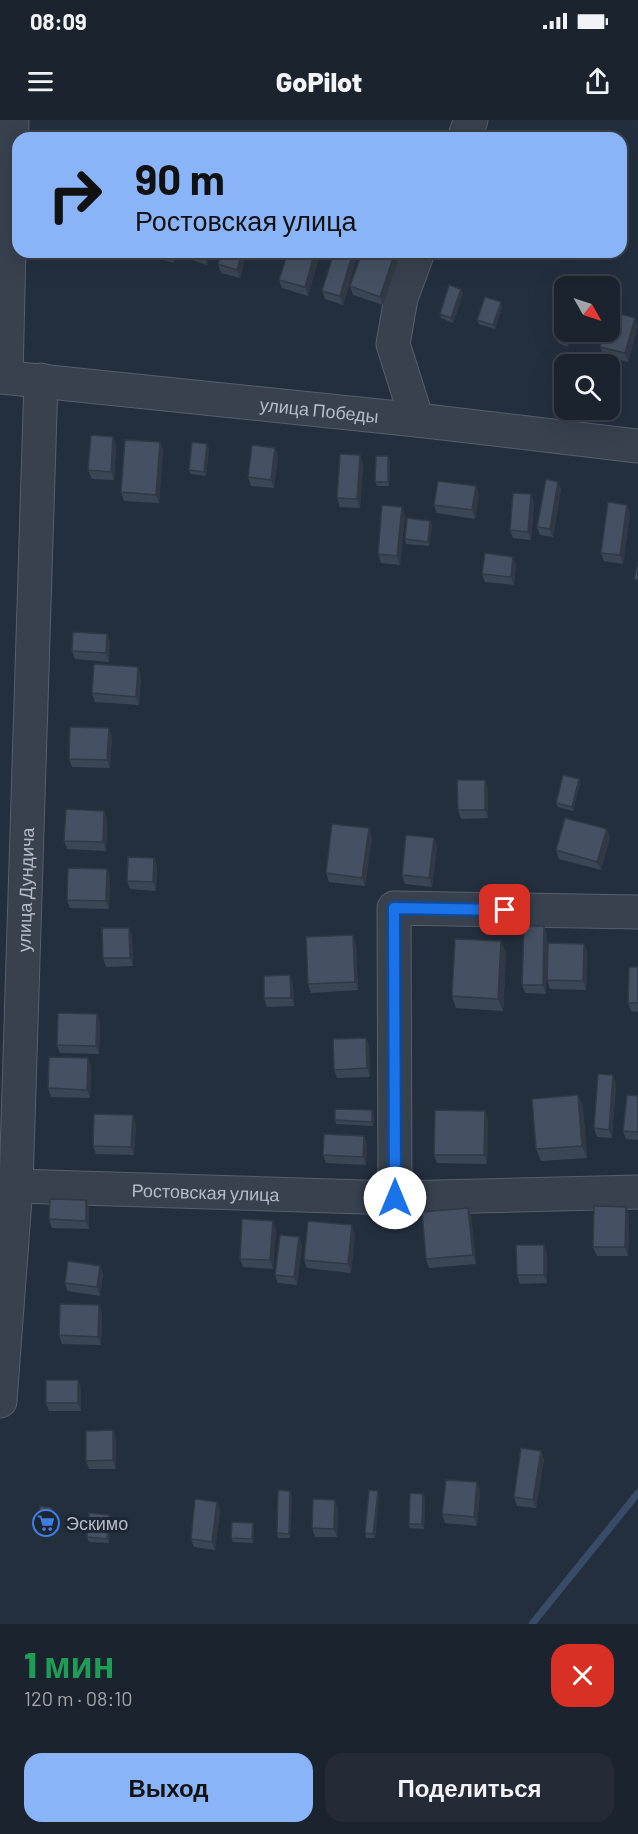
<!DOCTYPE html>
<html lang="ru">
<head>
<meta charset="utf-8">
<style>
	:root { --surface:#1b232e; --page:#242b36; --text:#f1f3f6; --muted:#a0a4aa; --line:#39404a; --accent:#8ab4f8 }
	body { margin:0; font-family:Barlow,sans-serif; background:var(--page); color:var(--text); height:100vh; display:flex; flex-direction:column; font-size:22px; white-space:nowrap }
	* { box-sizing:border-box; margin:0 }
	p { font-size:20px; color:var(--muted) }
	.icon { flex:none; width:33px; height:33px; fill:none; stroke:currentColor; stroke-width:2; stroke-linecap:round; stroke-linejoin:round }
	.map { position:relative; height:1504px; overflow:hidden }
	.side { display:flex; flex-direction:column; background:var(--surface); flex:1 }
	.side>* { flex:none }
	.top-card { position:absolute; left:12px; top:12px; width:615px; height:126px; border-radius:18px; box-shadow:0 6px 24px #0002,0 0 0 2px var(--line); background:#8ab4f8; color:#111; overflow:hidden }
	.needle { width:39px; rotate:129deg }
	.controls { position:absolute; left:554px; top:156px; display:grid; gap:12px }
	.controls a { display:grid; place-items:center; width:66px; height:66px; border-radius:12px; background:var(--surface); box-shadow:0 6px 24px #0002,0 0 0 2px var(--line); font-size:30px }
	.pin { position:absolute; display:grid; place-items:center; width:51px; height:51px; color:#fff; margin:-26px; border-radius:12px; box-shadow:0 3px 9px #0006 }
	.me { position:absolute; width:66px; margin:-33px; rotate:0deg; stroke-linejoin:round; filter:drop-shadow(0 0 4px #0008) }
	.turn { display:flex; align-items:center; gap:21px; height:126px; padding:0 24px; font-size:27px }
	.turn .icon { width:78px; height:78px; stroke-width:2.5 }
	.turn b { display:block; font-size:42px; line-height:51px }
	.round { display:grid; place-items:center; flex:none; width:63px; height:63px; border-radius:18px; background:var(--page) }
	.head { display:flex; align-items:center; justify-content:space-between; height:102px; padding:0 24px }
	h1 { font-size:36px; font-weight:800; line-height:45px; color:#1e9e55 }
	.primary-button { display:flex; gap:12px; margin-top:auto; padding:12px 24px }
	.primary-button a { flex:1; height:69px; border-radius:18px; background:var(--accent); color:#111; font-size:24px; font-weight:800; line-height:69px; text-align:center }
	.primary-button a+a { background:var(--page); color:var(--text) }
	.status { display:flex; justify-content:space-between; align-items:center; height:42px; padding:0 30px; background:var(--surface); direction:ltr }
	.status svg { height:16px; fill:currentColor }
	header { display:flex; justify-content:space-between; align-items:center; height:78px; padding:0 24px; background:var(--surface); font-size:27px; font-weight:800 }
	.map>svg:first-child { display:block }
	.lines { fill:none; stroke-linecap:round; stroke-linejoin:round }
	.stream { stroke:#394c67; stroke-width:7 }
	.minor-casing { stroke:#565f6c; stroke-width:35 }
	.minor { stroke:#38414e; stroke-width:33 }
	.wall { fill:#3b4654 }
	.shaded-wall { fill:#303945 }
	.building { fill:#455162; stroke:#303945; stroke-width:1.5 }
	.route-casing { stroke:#114b97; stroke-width:15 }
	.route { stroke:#1a73e8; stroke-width:10 }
	.labels { text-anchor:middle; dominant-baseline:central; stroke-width:6; stroke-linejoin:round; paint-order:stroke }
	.street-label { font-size:18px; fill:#b4bcc9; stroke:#1d2633 }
	.poi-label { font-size:18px; fill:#b4bcc9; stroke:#1d2633; text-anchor:start }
</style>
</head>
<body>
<div class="status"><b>08:09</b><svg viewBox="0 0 49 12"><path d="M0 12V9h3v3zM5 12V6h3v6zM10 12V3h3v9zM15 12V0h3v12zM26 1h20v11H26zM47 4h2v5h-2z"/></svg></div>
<header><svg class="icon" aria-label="menu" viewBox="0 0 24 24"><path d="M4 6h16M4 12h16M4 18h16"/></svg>GoPilot<svg class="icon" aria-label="share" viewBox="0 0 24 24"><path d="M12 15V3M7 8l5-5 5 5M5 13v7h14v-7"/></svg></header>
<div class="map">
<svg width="638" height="1504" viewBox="0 0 638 1504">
	<rect width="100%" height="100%" fill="#242f3e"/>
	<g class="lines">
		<path class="stream" d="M532,1504L638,1373"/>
		<defs>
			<g id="minor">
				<path d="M464,18L471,0"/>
				<path id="s1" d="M0,257L417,300L638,326"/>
				<path d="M6,257L12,0"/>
				<path d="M417,300L393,224L401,178L418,132"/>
				<path id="s2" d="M0,1069L16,1066L395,1078L638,1072"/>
				<path d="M395,1078L394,788L638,792"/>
				<path id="s3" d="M0,1281L16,1066L41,260"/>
			</g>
		</defs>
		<use href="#minor" class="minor-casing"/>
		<use href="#minor" class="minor"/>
	</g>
	<g class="wall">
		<path d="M150,132H177L174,143L151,136Z"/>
		<path d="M186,132H211L207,145L189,139Z"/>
		<path d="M222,132H247L240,158L221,153L218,144Z"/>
		<path d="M315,132H317L319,137L308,176L282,168L279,160Z"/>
		<path d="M362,132H397L399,138L383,185L353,175L350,166Z"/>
		<path d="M357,136L343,185L325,179L322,171Z"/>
		<path d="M463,174L453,203L441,198L440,194Z"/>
		<path d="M501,182L502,187L495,209L479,204L477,200Z"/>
		<path d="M638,206L628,242L603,235L600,227Z"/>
		<path d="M564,212H574L568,227L558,223L557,219Z"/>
		<path d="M113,317L116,325L114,360L92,359L88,350Z"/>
		<path d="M160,322L163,330L159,383L124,381L121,372Z"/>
		<path d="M209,328L206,356L191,354L189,350Z"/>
		<path d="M278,336L274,368L251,366L248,357Z"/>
		<path d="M390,341L389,366H377L375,362Z"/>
		<path d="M363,344L360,388L340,387L337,378Z"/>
		<path d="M558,362L561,370L553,417L540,415L537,407Z"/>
		<path d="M476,366L479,375L475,399L437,393L434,385Z"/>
		<path d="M531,374L534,383L531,420L513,418L510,410Z"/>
		<path d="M630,393L623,444L604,441L601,433Z"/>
		<path d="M405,395L400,445L381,443L378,434Z"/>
		<path d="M430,401L432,405L429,426L406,424L405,419Z"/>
		<path d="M513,437L516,445L514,465L485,462L482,454Z"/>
		<path d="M107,514L110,523L109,542L75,539L72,531Z"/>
		<path d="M138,547L141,556L139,585L95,582L92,573Z"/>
		<path d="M112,617L110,648L72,647L69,639Z"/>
		<path d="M579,659L580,663L573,691L558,687L556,683Z"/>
		<path d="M488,668V698L461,699L458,690Z"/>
		<path d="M104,691L107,699L106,731L67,729L64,721Z"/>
		<path d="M372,717L365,766L329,762L326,753Z"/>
		<path d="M610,717L601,750L559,739L556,730Z"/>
		<path d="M434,718L437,726L432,767L405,764L402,755Z"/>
		<path d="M154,738L157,746L156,771L130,769L127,761Z"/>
		<path d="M107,749L110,758L109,789L70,788L67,780Z"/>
		<path d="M129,808L132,816L133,846L106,847L103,838Z"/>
		<path d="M547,814L546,874L525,873L522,865Z"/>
		<path d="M356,824L358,870L311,873L308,864Z"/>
		<path d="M584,824L587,832L586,870L550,869L547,860Z"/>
		<path d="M506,833L503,891L456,888L452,876Z"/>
		<path d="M638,847V892L631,891L628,883Z"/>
		<path d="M293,864L294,886L267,887L264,878Z"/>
		<path d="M100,902L99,934L60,933L57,925Z"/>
		<path d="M366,918L369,926L370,957L337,958L334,950Z"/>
		<path d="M91,946L90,978L51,977L48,968Z"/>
		<path d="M616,963L612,1018L597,1017L594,1008Z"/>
		<path d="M578,975L583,987L587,1038L541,1041L536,1029Z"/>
		<path d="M638,976V1020L626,1019L623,1011Z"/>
		<path d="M372,990L374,995L373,1006L336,1004L335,1000Z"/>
		<path d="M488,999L487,1044L437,1043L434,1035Z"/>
		<path d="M136,1004L134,1035L96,1034L93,1026Z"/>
		<path d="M364,1016L367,1025L366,1045L326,1043L323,1035Z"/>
		<path d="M86,1080L89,1088V1109L52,1108L49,1099Z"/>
		<path d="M626,1087L629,1095L628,1136H597L593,1127Z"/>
		<path d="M468,1088L471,1096L476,1144L429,1148L426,1139Z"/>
		<path d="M276,1110L273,1149L243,1147L240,1139Z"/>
		<path d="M355,1114L351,1153L307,1148L304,1140Z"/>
		<path d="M302,1125L297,1165L278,1163L275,1155Z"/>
		<path d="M547,1133V1163L520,1164L517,1155Z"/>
		<path d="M103,1154L100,1176L68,1171L65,1163Z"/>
		<path d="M102,1193L101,1225L62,1224L59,1215Z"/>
		<path d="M81,1268V1291H49L46,1283Z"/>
		<path d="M113,1310L116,1319V1349H89L86,1341Z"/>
		<path d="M541,1331L544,1340L536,1388L517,1386L514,1377Z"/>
		<path d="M480,1371L477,1406L445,1403L442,1394Z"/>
		<path d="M423,1374L425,1378L424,1409L410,1408L409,1404Z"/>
		<path d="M292,1375L290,1418H278L277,1413Z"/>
		<path d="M379,1375L375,1418H366L365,1413Z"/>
		<path d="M217,1382L220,1390L215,1430L194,1427L191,1419Z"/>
		<path d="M52,1388L54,1392L51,1416L39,1415L37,1410Z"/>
		<path d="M338,1388L337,1417H315L312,1408Z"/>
		<path d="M110,1399L109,1423L89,1422L87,1417Z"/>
		<path d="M254,1407L253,1423L233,1422L231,1418Z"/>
	</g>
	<g class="shaded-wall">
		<path d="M172,132H177L174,143L171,135Z"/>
		<path d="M206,132H211L207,145L204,136Z"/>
		<path d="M242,132H247L240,158L237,150Z"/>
		<path d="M315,132H317L319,137L308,176L305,167Z"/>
		<path d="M353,132H356L357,136L343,185L340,176Z"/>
		<path d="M395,132H397L399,138L383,185L380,177Z"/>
		<path d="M461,169L463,174L453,203L451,198Z"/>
		<path d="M501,182L502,187L495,209L493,205Z"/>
		<path d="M635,198L638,206L628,242L625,233Z"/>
		<path d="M571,212H574L568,227L567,223Z"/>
		<path d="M113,317L116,325L114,360L111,352Z"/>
		<path d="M160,322L163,330L159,383L156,375Z"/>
		<path d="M207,324L209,328L206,356L204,352Z"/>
		<path d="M275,328L278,336L274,368L271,360Z"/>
		<path d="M360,335L363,344L360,388L357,379Z"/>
		<path d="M388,336L390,341L389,366L388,362Z"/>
		<path d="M558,362L561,370L553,417L550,409Z"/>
		<path d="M476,366L479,375L475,399L472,390Z"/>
		<path d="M531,374L534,383L531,420L528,412Z"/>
		<path d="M627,385L630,393L623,444L620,435Z"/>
		<path d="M402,387L405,395L400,445L397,436Z"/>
		<path d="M430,401L432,405L429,426L428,422Z"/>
		<path d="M513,437L516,445L514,465L511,457Z"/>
		<path d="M107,514L110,523L109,542L106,533Z"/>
		<path d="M138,547L141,556L139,585L136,577Z"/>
		<path d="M109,608L112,617L110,648L107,640Z"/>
		<path d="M579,659L580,663L573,691L572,687Z"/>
		<path d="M485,660L488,668V698L485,690Z"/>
		<path d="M104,691L107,699L106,731L103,722Z"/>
		<path d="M369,708L372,717L365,766L362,758Z"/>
		<path d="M607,709L610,717L601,750L597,742Z"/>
		<path d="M434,718L437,726L432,767L429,758Z"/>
		<path d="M154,738L157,746L156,771L153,762Z"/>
		<path d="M107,749L110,758L109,789L106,781Z"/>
		<path d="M544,806L547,814L546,874L543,865Z"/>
		<path d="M129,808L132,816L133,846L130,838Z"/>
		<path d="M353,815L356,824L358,870L355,862Z"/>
		<path d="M501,821L506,833L503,891L498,879Z"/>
		<path d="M584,824L587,832L586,870L583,861Z"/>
		<path d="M290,855L293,864L294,886L291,878Z"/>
		<path d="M97,894L100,902L99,934L96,926Z"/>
		<path d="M366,918L369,926L370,957L367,948Z"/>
		<path d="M88,938L91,946L90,978L87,970Z"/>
		<path d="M613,955L616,963L612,1018L609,1010Z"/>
		<path d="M578,975L583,987L587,1038L582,1026Z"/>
		<path d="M372,990L374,995L373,1006L372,1002Z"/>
		<path d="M485,991L488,999L487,1044L484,1035Z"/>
		<path d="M133,995L136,1004L134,1035L131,1027Z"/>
		<path d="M364,1016L367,1025L366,1045L363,1037Z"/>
		<path d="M86,1080L89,1088V1109L86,1101Z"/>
		<path d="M626,1087L629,1095L628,1136L625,1127Z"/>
		<path d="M468,1088L471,1096L476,1144L473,1135Z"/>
		<path d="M273,1101L276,1110L273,1149L270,1140Z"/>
		<path d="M352,1105L355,1114L351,1153L348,1144Z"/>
		<path d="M299,1117L302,1125L297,1165L294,1157Z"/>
		<path d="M544,1125L547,1133V1163L544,1155Z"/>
		<path d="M100,1146L103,1154L100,1176L97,1167Z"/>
		<path d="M99,1185L102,1193L101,1225L98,1217Z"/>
		<path d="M78,1260L81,1268V1291L78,1283Z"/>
		<path d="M113,1310L116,1319V1349L113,1340Z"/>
		<path d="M541,1331L544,1340L536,1388L533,1380Z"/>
		<path d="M477,1362L480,1371L477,1406L474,1397Z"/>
		<path d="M290,1371L292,1375L290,1418L289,1414Z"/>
		<path d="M378,1371L379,1375L375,1418L373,1414Z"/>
		<path d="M423,1374L425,1378L424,1409L422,1404Z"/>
		<path d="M335,1380L338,1388L337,1417L334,1409Z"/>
		<path d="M217,1382L220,1390L215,1430L212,1422Z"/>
		<path d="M52,1388L54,1392L51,1416L50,1412Z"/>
		<path d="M109,1395L110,1399L109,1423L107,1419Z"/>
		<path d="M253,1403L254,1407L253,1423L252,1419Z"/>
	</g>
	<g class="building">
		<path d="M162,132H172L171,135Z"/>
		<path d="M189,132H206L204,136Z"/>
		<path d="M222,132H242L237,150L218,144Z"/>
		<path d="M288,132H315L305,167L279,160Z"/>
		<path d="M334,132H353L340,176L322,171Z"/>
		<path d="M362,132H395L380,177L350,166Z"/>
		<path d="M449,165L461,169L451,198L440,194Z"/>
		<path d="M485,177L501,182L493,205L477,200Z"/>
		<path d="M610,191L635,198L625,233L600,227L604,212H609Z"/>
		<path d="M564,200V212H571L567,223L557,219Z"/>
		<path d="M91,315L113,317L111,352L88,350Z"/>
		<path d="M125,320L160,322L156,375L121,372Z"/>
		<path d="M192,322L207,324L204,352L189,350Z"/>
		<path d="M252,325L275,328L271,360L248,357Z"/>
		<path d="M340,334L360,335L357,379L337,378Z"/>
		<path d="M376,336H388V362H375Z"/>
		<path d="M546,359L558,362L550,409L537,407Z"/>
		<path d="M438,361L476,366L472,390L434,385Z"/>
		<path d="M513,373L531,374L528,412L510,410Z"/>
		<path d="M608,382L627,385L620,435L601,433Z"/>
		<path d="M382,385L402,387L397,436L378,434Z"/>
		<path d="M407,398L430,401L428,422L405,419Z"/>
		<path d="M485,433L513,437L511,457L482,454Z"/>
		<path d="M638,442V460L634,459Z"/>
		<path d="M73,512L107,514L106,533L72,531Z"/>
		<path d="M94,544L138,547L136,577L92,573Z"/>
		<path d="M70,607L109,608L107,640L69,639Z"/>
		<path d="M563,655L579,659L572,687L556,683Z"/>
		<path d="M457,660H485V690H458Z"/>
		<path d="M66,689L104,691L103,722L64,721Z"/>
		<path d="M565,698L607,709L597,742L556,730Z"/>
		<path d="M332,704L369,708L362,758L326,753Z"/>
		<path d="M406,715L434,718L429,758L402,755Z"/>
		<path d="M128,737L154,738L153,762L127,761Z"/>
		<path d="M68,748L107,749L106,781L67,780Z"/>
		<path d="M524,806H544L543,865H522Z"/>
		<path d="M102,808H129L130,838H103Z"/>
		<path d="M353,815L355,862L308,864L306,817Z"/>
		<path d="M455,819L501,821L498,879L452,876Z"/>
		<path d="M548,823L584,824L583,861L547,860Z"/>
		<path d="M629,847H638V883H628Z"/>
		<path d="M290,855L291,878H264V856Z"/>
		<path d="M58,893L97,894L96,926L57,925Z"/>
		<path d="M366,918L367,948L334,950L333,919Z"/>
		<path d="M49,937L88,938L87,970L48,968Z"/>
		<path d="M598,954L613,955L609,1010L594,1008Z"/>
		<path d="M578,975L582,1026L536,1029L532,979Z"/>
		<path d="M627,975L638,976V1012L623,1011Z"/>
		<path d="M335,989L372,990V1002L335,1000Z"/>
		<path d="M435,990L485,991L484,1035H434Z"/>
		<path d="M94,994L133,995L131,1027L93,1026Z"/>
		<path d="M324,1014L364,1016L363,1037L323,1035Z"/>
		<path d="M50,1079L86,1080V1101L49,1099Z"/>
		<path d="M594,1086L626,1087L625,1127H593Z"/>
		<path d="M468,1088L473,1135L426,1139L422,1092Z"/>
		<path d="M242,1099L273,1101L270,1140L240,1139Z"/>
		<path d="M308,1101L352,1105L348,1144L304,1140Z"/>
		<path d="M280,1115L299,1117L294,1157L275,1155Z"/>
		<path d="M516,1125H544V1155H517Z"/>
		<path d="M68,1141L100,1146L97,1167L65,1163Z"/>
		<path d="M60,1184L99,1185L98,1217L59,1215Z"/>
		<rect x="46" y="1260" width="32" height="23"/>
		<path d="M113,1310V1340L86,1341V1311Z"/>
		<path d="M521,1328L541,1331L533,1380L514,1377Z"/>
		<path d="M446,1360L477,1362L474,1397L442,1394Z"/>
		<path d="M278,1370L290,1371L289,1414L277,1413Z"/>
		<path d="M369,1370L378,1371L373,1414L365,1413Z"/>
		<path d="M410,1373L423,1374L422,1404H409Z"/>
		<path d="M195,1379L217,1382L212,1422L191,1419Z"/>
		<path d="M313,1379L335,1380L334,1409L312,1408Z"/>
		<path d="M40,1386L52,1388L50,1412L37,1410Z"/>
		<path d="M89,1393L109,1395L107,1419L87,1417Z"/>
		<path d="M232,1402L253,1403L252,1419L231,1418Z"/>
	</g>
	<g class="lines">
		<defs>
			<path id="route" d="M395,1078L394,788L505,790"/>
		</defs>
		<use href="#route" class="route-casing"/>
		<use href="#route" class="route"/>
	</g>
	<defs>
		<symbol id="supermarket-ring" viewBox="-11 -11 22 22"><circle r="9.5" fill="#1d2633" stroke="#3f7fe0" stroke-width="1.5"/><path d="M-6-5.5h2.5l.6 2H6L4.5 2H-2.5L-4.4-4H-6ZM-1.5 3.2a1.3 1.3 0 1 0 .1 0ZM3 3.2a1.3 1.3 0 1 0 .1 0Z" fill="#3f7fe0"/></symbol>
	</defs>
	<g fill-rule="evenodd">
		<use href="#supermarket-ring" x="31" y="1388" width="30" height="30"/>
	</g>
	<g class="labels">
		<g class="street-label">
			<text stroke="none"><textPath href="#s1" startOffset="321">улица Победы</textPath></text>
			<text stroke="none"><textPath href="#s3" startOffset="512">улица Дундича</textPath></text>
			<text stroke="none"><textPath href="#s2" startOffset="206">Ростовская улица</textPath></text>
		</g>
		<g class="poi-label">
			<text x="66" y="1403">Эскимо</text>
		</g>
	</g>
</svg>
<div class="controls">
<a><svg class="needle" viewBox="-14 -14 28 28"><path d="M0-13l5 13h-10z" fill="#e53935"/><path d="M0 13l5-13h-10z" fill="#a0a4aa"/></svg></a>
<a><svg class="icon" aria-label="search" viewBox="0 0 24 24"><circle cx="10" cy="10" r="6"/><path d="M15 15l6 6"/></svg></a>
</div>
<div class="pin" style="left:505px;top:790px;background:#d93025"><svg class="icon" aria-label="arrive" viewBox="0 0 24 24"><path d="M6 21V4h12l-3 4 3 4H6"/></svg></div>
<svg class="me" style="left:395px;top:1078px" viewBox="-20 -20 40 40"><circle r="19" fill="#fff"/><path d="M0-13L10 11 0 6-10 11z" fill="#1a73e8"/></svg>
<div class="top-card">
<div class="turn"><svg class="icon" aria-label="right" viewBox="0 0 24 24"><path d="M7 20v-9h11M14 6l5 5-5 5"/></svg><div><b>90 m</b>Ростовская улица</div></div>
</div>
</div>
<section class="side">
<div class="head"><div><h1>1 мин</h1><p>120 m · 08:10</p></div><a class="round" style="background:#d93025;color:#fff"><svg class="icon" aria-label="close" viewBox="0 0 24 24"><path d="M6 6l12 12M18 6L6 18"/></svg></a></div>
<div class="primary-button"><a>Выход</a><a>Поделиться</a></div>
</section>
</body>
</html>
